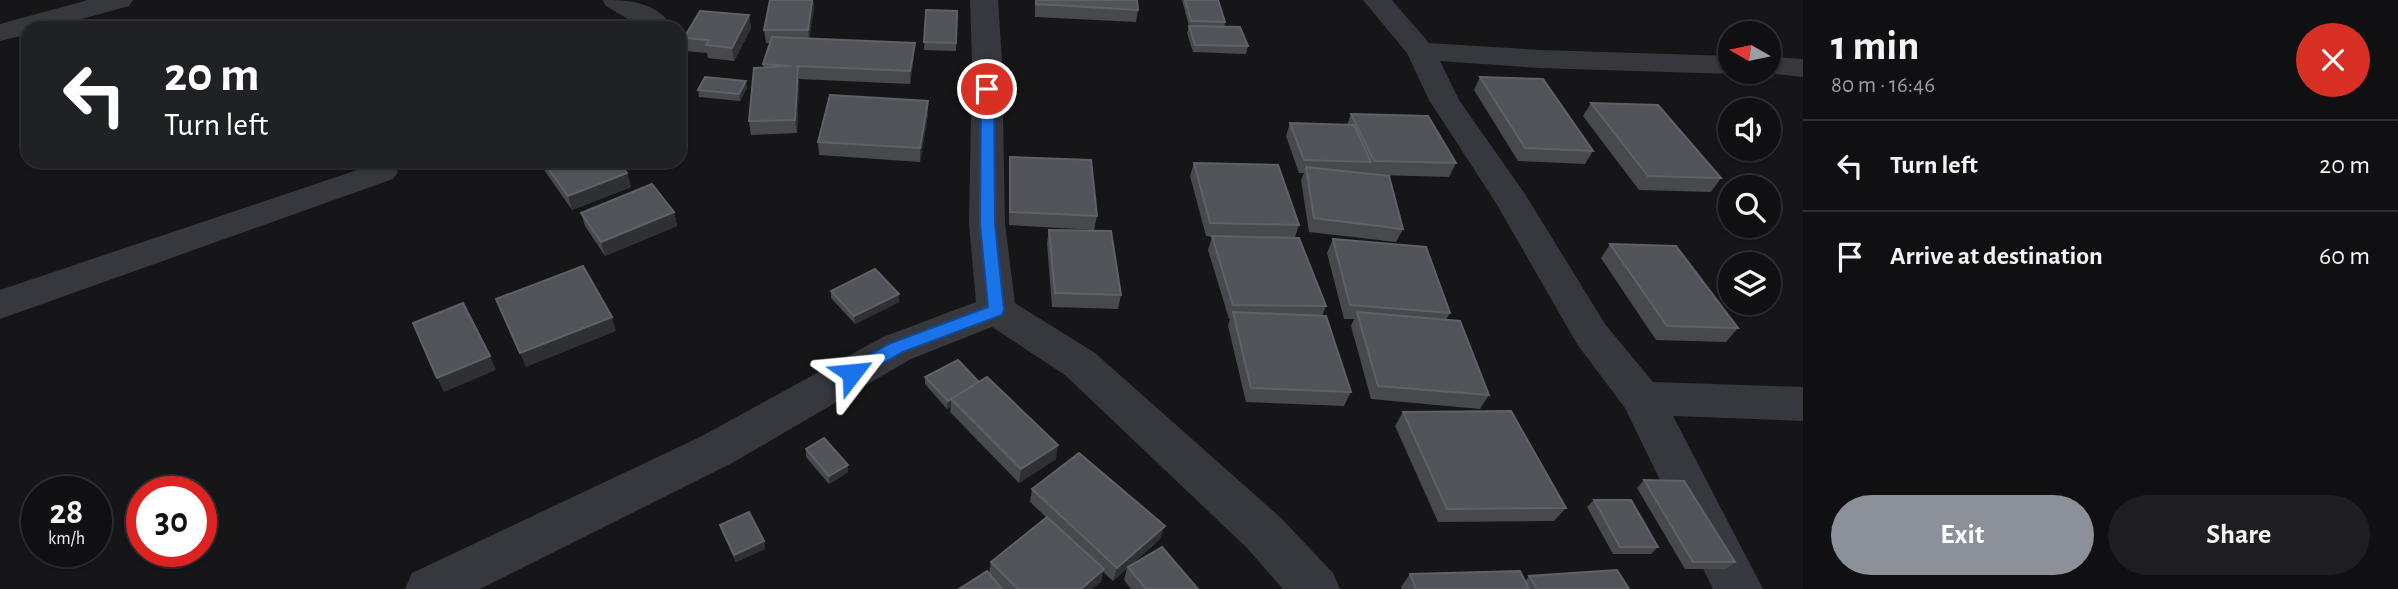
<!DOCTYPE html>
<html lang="en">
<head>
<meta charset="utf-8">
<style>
	:root { --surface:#101012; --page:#1e1e20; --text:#f1f3f6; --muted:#9c9d9f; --line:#303032; --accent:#8c9099 }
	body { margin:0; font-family:"Alegreya Sans",sans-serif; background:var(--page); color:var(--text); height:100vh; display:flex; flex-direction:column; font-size:26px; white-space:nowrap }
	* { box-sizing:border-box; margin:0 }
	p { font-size:23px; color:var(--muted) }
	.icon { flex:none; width:38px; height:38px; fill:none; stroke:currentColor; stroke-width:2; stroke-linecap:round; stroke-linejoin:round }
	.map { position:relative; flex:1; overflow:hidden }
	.details { display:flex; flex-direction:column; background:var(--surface); width:595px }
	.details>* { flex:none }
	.hud { position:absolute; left:21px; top:21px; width:665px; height:147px; border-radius:21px; box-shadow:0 2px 5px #0004,0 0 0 2px var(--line); background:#202124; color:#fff; overflow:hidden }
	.needle { width:46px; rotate:279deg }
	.buttons { position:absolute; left:1718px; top:21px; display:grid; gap:14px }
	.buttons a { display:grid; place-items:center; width:63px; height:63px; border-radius:50%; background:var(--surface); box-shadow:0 2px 5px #0004,0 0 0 2px var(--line); font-size:35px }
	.speed { position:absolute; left:21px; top:476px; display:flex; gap:14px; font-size:35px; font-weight:700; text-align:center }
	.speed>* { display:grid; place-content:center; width:91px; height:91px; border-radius:50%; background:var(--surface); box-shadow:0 2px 5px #0004,0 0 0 2px var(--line); line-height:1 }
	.speed small { font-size:18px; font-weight:400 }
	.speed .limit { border:10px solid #d22; background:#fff; color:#111 }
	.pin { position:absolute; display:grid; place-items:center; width:60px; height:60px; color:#fff; margin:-30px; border:4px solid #fff; border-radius:50%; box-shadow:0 2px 7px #0007 }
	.me { position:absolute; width:77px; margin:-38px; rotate:61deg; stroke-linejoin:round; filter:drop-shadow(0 0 5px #0008) }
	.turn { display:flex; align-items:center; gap:24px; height:147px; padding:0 28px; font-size:32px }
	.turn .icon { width:91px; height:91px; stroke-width:2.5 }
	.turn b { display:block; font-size:49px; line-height:60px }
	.round { display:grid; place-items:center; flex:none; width:74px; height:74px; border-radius:37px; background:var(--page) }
	.headline { display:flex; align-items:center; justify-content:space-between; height:119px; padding:0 28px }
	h1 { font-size:42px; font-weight:700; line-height:52px }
	.primary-button { display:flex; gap:14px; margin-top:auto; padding:14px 28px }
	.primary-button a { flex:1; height:80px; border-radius:42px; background:var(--accent); color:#fff; font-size:28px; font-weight:700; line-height:80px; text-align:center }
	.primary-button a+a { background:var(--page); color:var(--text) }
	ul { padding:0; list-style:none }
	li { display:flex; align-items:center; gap:21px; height:91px; padding:0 28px; border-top:2px solid var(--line) }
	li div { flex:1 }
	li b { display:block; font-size:26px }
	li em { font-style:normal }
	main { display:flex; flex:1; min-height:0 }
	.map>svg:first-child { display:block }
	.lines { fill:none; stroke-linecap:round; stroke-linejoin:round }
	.minor { fill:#37383d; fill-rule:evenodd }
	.wall { fill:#47494d }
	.shaded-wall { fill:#2f3033 }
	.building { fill:#525359; stroke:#5f6168; stroke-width:2 }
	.route { fill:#1a73e8; stroke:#114b97; stroke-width:2 }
</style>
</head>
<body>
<main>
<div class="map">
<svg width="1803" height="589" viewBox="0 0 1803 589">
	<rect width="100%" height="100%" fill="#161618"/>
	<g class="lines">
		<g class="minor">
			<path d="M88,0H133L129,6L49,28H28V34L0,41V24Z"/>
			<path d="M602,0C627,0 654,1 670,24L667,28H643L606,6Z"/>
			<path d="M970,0H998L1002,61L1005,224L1015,303L1095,353L1281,518L1333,573L1340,589H1283L1247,548L1065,375L992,327L911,359L732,463L480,589H405L412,573L700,437L883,337L976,302L969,224L972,61Z"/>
			<path d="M1363,0H1392L1429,43L1540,50L1731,56V72H1740L1731,74L1540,68L1440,61L1459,100L1525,194L1605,324L1653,382L1803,387V421L1673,416L1763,589H1713L1625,408L1577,344L1496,203L1429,100L1407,53Z"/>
			<path d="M1769,57L1803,59V77L1759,72H1769Z"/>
			<path d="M381,162L393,165L398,172L393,179L0,319V290Z"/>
		</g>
	</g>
	<g class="wall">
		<path d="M770,0H813L814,6L809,39L914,56L910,84L799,79L797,133L751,135L749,121L763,67V64L770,43H766L764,30Z"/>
		<path d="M1035,0H1137L1138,10L1136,22L1035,17Z"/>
		<path d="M1182,0H1218L1225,22L1224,27L1248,46L1246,54L1193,52L1187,33L1189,26Z"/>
		<path d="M926,10L957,11L956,51L924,50Z"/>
		<path d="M749,15L751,28L734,61L708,58L707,53L686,51L684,38Z"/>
		<path d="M1480,77L1593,151L1585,164L1518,161L1474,90Z"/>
		<path d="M747,88L740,101L699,97L698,90Z"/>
		<path d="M1591,103L1721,178L1711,192L1639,190L1583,116Z"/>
		<path d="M928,114L920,162L819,155L818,142Z"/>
		<path d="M1351,114L1456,163L1449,177L1377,175L1403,229L1396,242L1309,232L1301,180L1304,173H1299L1286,136L1290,123L1347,125Z"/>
		<path d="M1010,157L1097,216L1094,230L1009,225V170Z"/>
		<path d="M538,161H618L627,173L631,187L572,210Z"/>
		<path d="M1194,163L1299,225L1295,237L1326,306L1322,316L1351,392L1344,406L1246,402L1228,326L1230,319H1229L1208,250L1212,237L1206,236L1190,176Z"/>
		<path d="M674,212L677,226L605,256L585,226L581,213Z"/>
		<path d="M1049,230L1121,295L1118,309L1052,307L1047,243Z"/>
		<path d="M1333,239L1450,313L1446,320L1489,395L1480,409L1371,399L1351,326L1354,319H1344L1327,253Z"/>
		<path d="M1610,244L1738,328L1726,342L1656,340L1601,258Z"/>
		<path d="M831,291L899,294V302L855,324L831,298Z"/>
		<path d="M925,377L1056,459L1019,483L950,412L951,407L947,409L925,384Z"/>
		<path d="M1403,412L1566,508L1554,521L1438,522L1395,426Z"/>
		<path d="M806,449L848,465V472L829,484L806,457Z"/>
		<path d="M1644,480L1735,562L1726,569H1685L1637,488Z"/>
		<path d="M1032,489L1160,539L1130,566L1198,589H1131L1124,580L1127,568L1113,581L1103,572L1101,582L1092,589H1003L989,574L991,562L1046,517L1030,502Z"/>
		<path d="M1594,500L1658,547L1651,554H1613L1587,507Z"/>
		<path d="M720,525L764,541L765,549L736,562L722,532Z"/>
		<path d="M1410,574L1525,581L1529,576L1629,589H1402L1401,587Z"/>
	</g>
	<g class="shaded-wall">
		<path d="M812,0H813L814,6L809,43L808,30Z"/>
		<path d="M749,15L751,28L734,61L732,48Z"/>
		<path d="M915,43L914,56L910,84V71Z"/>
		<path d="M798,66L799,79L797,133L795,120Z"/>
		<path d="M746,81L747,88L740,101L739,94Z"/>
		<path d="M928,101V114L920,162V148Z"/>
		<path d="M627,173L631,187L572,210L568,196Z"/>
		<path d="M674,212L677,226L605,256L601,242Z"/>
		<path d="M899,294V302L855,324L854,316Z"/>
		<path d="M612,317L616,331L526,367L520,353Z"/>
		<path d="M490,356L496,370L444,392L437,378Z"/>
		<path d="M951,400V407L947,409L948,401Z"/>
		<path d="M1058,445L1056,459L1019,483L1021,469Z"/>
		<path d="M848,465V472L829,484V476Z"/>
		<path d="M1165,526L1160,539L1113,581L1117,568Z"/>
		<path d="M764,541L765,549L736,562L734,555Z"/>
		<path d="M1104,569L1101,582L1092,589H1081Z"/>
	</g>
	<g class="building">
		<path d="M770,0H812L808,30H764Z"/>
		<path d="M1036,0H1137L1138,10L1036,4Z"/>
		<path d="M1185,0H1218L1225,22L1191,21Z"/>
		<path d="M926,10L957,11L956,43L924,42Z"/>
		<path d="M700,11L749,15L732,48L706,45L709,40L684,38Z"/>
		<path d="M1189,26L1240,27L1248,46L1195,45Z"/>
		<path d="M772,37L915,43L910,71L798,66L795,120L749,121L754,68L792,66L763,64Z"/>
		<path d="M705,77L746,81L739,94L698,90Z"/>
		<path d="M1480,77L1543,79L1593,151L1525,148Z"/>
		<path d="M830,95L928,101L920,148L818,142Z"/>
		<path d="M1591,103L1658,105L1721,178L1648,176Z"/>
		<path d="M1351,114L1428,116L1456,163L1374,161Z"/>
		<path d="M1290,123L1354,125L1371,162L1304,160Z"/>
		<path d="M1010,157L1091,160L1097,216L1010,212Z"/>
		<path d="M543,161H618L627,173L568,196Z"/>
		<path d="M1194,163L1278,165L1299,225L1210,223Z"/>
		<path d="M1306,167L1389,176L1403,229L1314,218Z"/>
		<path d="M652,184L674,212L601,242L581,213Z"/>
		<path d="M1049,230L1111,231L1121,295L1055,293Z"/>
		<path d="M1212,236L1299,238L1326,306L1233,305Z"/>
		<path d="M1333,239L1426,247L1450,313L1350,305Z"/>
		<path d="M1610,244L1676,246L1738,328L1667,326Z"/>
		<path d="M583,266L612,317L520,353L496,299Z"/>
		<path d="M875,269L899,294L854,316L831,291Z"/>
		<path d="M463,303L490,356L437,378L413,323Z"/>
		<path d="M1233,312L1326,316L1351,392L1251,388Z"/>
		<path d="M1357,312L1460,321L1489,395L1378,386Z"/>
		<path d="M958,360L979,382L948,401L925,377Z"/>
		<path d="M987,377L1058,445L1021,469L951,399Z"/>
		<path d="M1511,411L1566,508L1447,509L1403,412Z"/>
		<path d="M824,438L848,465L829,476L806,449Z"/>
		<path d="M1079,453L1165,526L1117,568L1032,489Z"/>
		<path d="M1644,480L1684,481L1735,562H1693Z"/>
		<path d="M1594,500H1631L1658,547H1620Z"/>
		<path d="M749,512L764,541L734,555L720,525Z"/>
		<path d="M1047,517L1104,569L1081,589H1018L991,562Z"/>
		<path d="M1162,547L1198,589H1146L1128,567Z"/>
		<path d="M1617,570L1629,589H1537L1529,576Z"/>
		<path d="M987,571L1002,589H959Z"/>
		<path d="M1520,571L1529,589H1416L1410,574Z"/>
	</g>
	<path class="route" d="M987,85L994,89L995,224L1004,310L1002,315L903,352L858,378H846L843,373L846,368L891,343L988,307L980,224L981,89Z"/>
</svg>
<div class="buttons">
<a><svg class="needle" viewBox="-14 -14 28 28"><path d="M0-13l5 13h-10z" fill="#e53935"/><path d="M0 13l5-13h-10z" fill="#9c9d9f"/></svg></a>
<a><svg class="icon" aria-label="sound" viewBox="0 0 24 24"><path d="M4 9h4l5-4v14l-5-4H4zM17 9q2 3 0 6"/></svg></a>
<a><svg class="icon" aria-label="search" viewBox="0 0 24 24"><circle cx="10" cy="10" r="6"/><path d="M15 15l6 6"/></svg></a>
<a><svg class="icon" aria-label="layers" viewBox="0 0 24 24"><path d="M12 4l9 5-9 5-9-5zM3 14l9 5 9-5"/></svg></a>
</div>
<div class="speed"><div>28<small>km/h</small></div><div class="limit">30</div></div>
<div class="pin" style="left:987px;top:89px;background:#d93025"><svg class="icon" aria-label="arrive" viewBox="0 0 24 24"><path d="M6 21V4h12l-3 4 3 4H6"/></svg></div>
<svg class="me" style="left:852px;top:373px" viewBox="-20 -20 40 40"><path d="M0-17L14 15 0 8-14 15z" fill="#1a73e8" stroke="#fff" stroke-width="4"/></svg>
<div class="hud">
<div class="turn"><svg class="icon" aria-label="left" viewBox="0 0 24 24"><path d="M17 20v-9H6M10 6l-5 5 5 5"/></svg><div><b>20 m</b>Turn left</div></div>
</div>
</div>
<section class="details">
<div class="headline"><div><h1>1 min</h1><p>80 m · 16:46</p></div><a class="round" style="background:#d93025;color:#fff"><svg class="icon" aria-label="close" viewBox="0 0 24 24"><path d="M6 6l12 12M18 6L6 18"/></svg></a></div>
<ul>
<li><svg class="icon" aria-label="left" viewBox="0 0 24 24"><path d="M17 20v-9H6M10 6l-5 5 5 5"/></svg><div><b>Turn left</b></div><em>20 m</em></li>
<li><svg class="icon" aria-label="arrive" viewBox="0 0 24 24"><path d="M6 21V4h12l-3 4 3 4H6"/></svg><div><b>Arrive at destination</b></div><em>60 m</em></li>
</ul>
<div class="primary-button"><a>Exit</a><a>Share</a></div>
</section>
</main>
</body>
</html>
